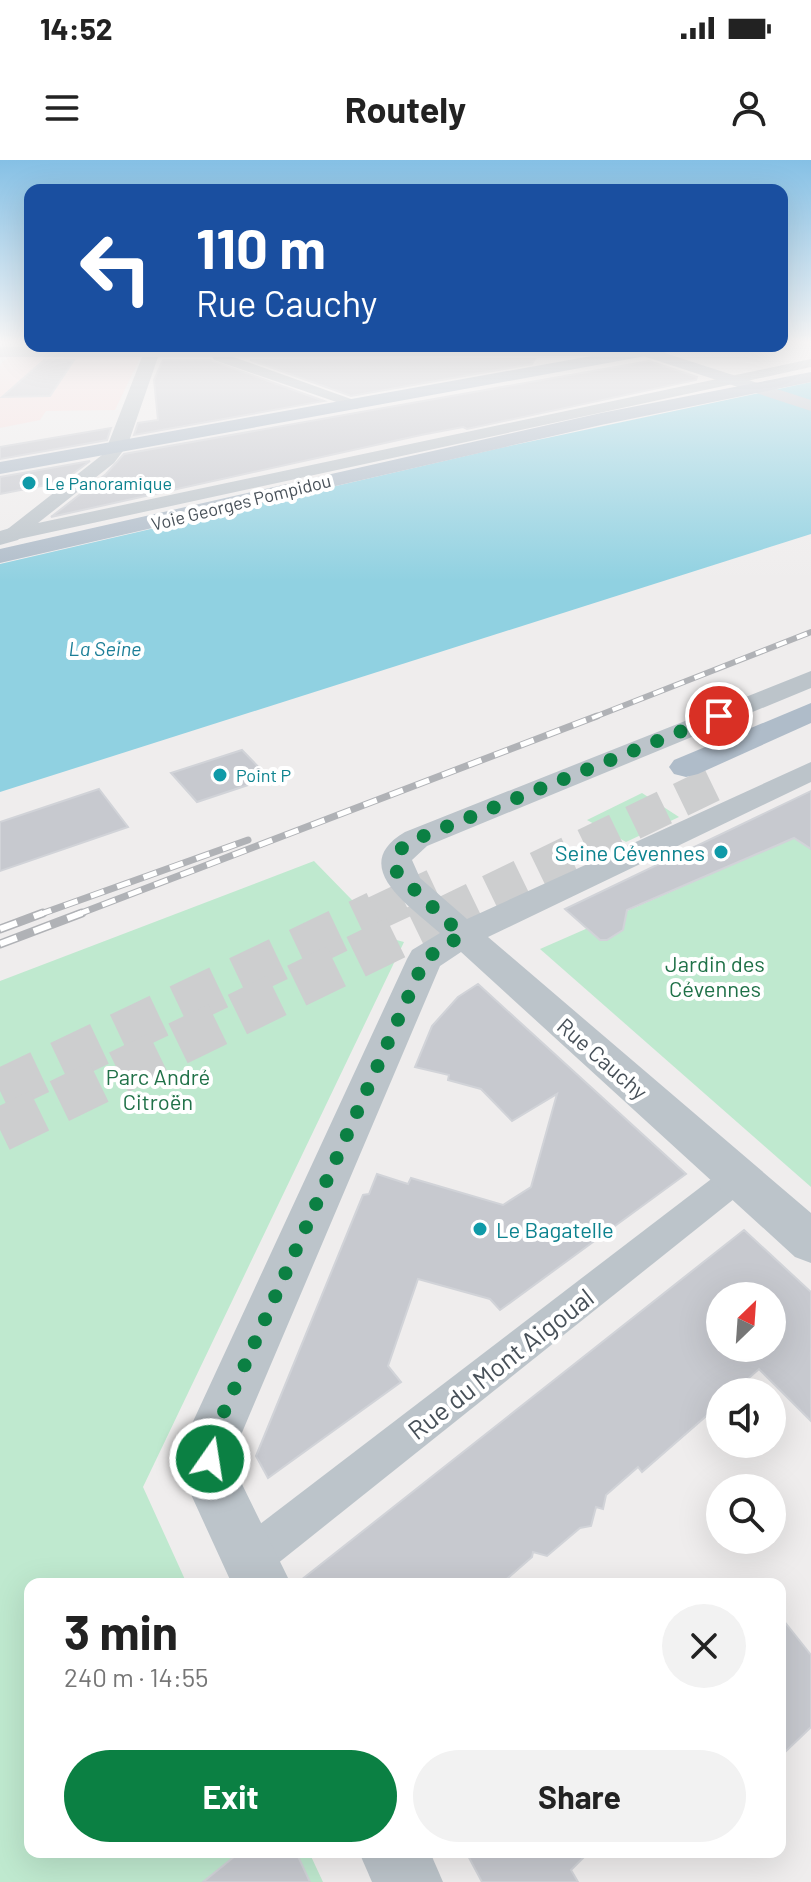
<!DOCTYPE html>
<html lang="en">
<head>
<meta charset="utf-8">
<style>
	:root { --surface:#fff; --page:#f2f2f2; --text:#222; --muted:#767676; --accent:#0b8043 }
	body { margin:0; font-family:Barlow,sans-serif; background:var(--page); color:var(--text); height:100vh; display:flex; flex-direction:column; font-size:30px; white-space:nowrap }
	* { box-sizing:border-box; margin:0 }
	p { font-size:26px; color:var(--muted) }
	.icon { flex:none; width:44px; height:44px; fill:none; stroke:currentColor; stroke-width:2; stroke-linecap:round; stroke-linejoin:round }
	.map { position:relative; flex:1; overflow:hidden }
	.panel { position:absolute; left:24px; top:1418px; width:762px; height:280px; display:flex; flex-direction:column; background:var(--surface); border-radius:16px; box-shadow:0 8px 32px #0002 }
	.panel>* { flex:none }
	.top-card { position:absolute; left:24px; top:24px; width:764px; height:168px; border-radius:16px; box-shadow:0 8px 32px #0002; background:#1a4fa0; color:#fff; overflow:hidden }
	.needle { width:52px; rotate:25deg }
	.fabs { position:absolute; left:706px; top:1122px; display:grid; gap:16px }
	.fabs a { display:grid; place-items:center; width:80px; height:80px; border-radius:50%; background:var(--surface); box-shadow:0 8px 32px #0002; font-size:40px }
	.pin { position:absolute; display:grid; place-items:center; width:68px; height:68px; color:#fff; margin:-34px; border:4px solid #fff; border-radius:50%; box-shadow:0 2px 8px #0007 }
	.me { position:absolute; width:88px; margin:-44px; rotate:13deg; stroke-linejoin:round; filter:drop-shadow(0 0 6px #0008) }
	.turn { display:flex; align-items:center; gap:28px; height:168px; padding:0 40px; font-size:36px }
	.turn .icon { width:104px; height:104px; stroke-width:2.5 }
	.turn b { display:block; font-size:56px; line-height:68px }
	.round { display:grid; place-items:center; flex:none; width:84px; height:84px; border-radius:42px; background:var(--page) }
	.summary { display:flex; align-items:center; justify-content:space-between; height:136px; padding:0 40px }
	h1 { font-size:48px; font-weight:700; line-height:60px }
	.button { display:flex; gap:16px; margin-top:auto; padding:16px 40px }
	.button a { flex:1; height:92px; border-radius:48px; background:var(--accent); color:#fff; font-size:32px; font-weight:700; line-height:92px; text-align:center }
	.button a+a { background:var(--page); color:var(--text) }
	.status { display:flex; justify-content:space-between; align-items:center; height:56px; padding:0 40px; background:var(--surface); direction:ltr }
	.status svg { height:22px; fill:currentColor }
	header { display:flex; justify-content:space-between; align-items:center; height:104px; padding:0 40px; background:var(--surface); font-size:36px; font-weight:700 }
	.map>svg:first-child { display:block }
	.medical { fill:#f7e0df }
	.green { fill:#bfe9cf }
	.water { fill:#90d1e1 }
	.building { fill:#c7c9cf; stroke:#d1d3d8; stroke-width:2; fill-rule:evenodd }
	.lines { fill:none; stroke-linecap:round; stroke-linejoin:round }
	.primary-tunnel-far1 { stroke:#cdcecf; stroke-width:35; stroke-dasharray:35 18; stroke-linecap:butt }
	.primary-tunnel { stroke:#cdcecf; stroke-width:44; stroke-dasharray:44 22; stroke-linecap:butt }
	.pedestrian { fill:#bcc4ca; fill-rule:evenodd }
	.minor { fill:#bcc4ca; fill-rule:evenodd }
	.tertiary { fill:#bcc4ca; fill-rule:evenodd }
	.secondary { fill:#bcc5cf; fill-rule:evenodd }
	.primary { fill:#afbcc9; fill-rule:evenodd }
	.rail-far2-casing { stroke:#b0b2b6; stroke-width:6 }
	.rail-far1-casing { stroke:#b0b2b6; stroke-width:7 }
	.rail-casing { stroke:#b0b2b6; stroke-width:9 }
	.rail-far2 { stroke:#fff; stroke-width:4; stroke-dasharray:11; stroke-linecap:butt }
	.rail-far1 { stroke:#fff; stroke-width:5; stroke-dasharray:14; stroke-linecap:butt }
	.rail { stroke:#fff; stroke-width:6; stroke-dasharray:18; stroke-linecap:butt }
	.route { stroke:#0b8043; stroke-width:14; stroke-dasharray:0 25.2 }
	.culture-dot { fill:#0f9aa8; stroke:#fff; stroke-width:3 }
	.labels { text-anchor:middle; dominant-baseline:central; stroke-width:8; stroke-linejoin:round; paint-order:stroke }
	.far-culture-label { font-size:18px; fill:#0d838f; stroke:#fff; text-anchor:start }
	.far-street-label { font-size:18px; fill:#475058; stroke:#fff }
	.far-water-label { font-size:20px; font-style:italic; fill:#1b7e97; stroke:#fff }
	.culture-label { font-size:22px; fill:#0d838f; stroke:#fff; text-anchor:end }
	.park-label { font-size:22px; fill:#207148; stroke:#fff }
	.street-label { font-size:22px; fill:#475058; stroke:#fff }
	.near-street-label { font-size:26px; fill:#475058; stroke:#fff }
</style>
</head>
<body>
<div class="status"><b>14:52</b><svg viewBox="0 0 49 12"><path d="M0 12V9h3v3zM5 12V6h3v6zM10 12V3h3v9zM15 12V0h3v12zM26 1h20v11H26zM47 4h2v5h-2z"/></svg></div>
<header><svg class="icon" aria-label="menu" viewBox="0 0 24 24"><path d="M4 6h16M4 12h16M4 18h16"/></svg>Routely<svg class="icon" aria-label="person" viewBox="0 0 24 24"><circle cx="12" cy="8" r="4"/><path d="M4 21q1-7 8-7t8 7"/></svg></header>
<div class="map">
<svg width="811" height="1722" viewBox="0 0 811 1722">
	<rect width="100%" height="100%" fill="#efeded"/>
	<path class="medical" d="M8,197H136L140,198L115,250L46,251L40,260L0,268V205Z"/>
	<g class="green">
		<path d="M642,633L679,657L626,682L587,660Z"/>
		<path d="M794,678L811,689V1027L540,789Z"/>
		<path d="M314,701L389,778L404,782L143,1327L187,1424H30V1692H309L323,1722H0V821Z"/>
	</g>
	<path class="water" d="M811,222V374L0,632V404L500,288Z"/>
	<g class="building">
		<path d="M535,199L532,204L351,236L250,200Z"/>
		<path d="M44,200H74L50,236L2,237Z"/>
		<path d="M163,200H210L324,241L134,275L138,263L158,260L154,220Z"/>
		<path d="M649,201L697,217L696,220L467,269L463,267L421,275L51,357L106,314L124,294Z"/>
		<path d="M111,268L107,280L0,299V287Z"/>
		<path d="M90,301L62,322L0,334V317Z"/>
		<path d="M242,590L269,618L197,642L171,613Z"/>
		<path d="M99,629L128,667L0,711V662Z"/>
		<path d="M811,631V689L794,678L627,750L623,770L607,780H600L565,749Z"/>
		<path d="M478,824L686,1014L500,1150L490,1139L418,1119L388,1206L401,1222L268,1318L256,1296L363,1035L369,1034L377,1014L408,1024L411,1018L503,1045L531,1027L557,934L512,961L481,929L448,920L449,915L415,907L432,866L458,837Z"/>
		<path d="M744,1070L811,1132V1261L759,1209L733,1232H720V1244L642,1312L638,1307L606,1335L603,1349L596,1347L591,1366L580,1368L547,1396L533,1392L532,1397L501,1424H296ZM720,1136H772V1188H720Z"/>
		<path d="M780,1456L811,1495V1567L780,1597Z"/>
		<path d="M240,1692H296L310,1722H203Z"/>
		<path d="M466,1692H589L571,1710L578,1722H482Z"/>
	</g>
	<g class="lines">
		<g class="primary-tunnel-far1">
			<path d="M372,755L434,726"/>
			<path d="M442,755L715,623"/>
		</g>
		<g class="primary-tunnel">
			<path d="M0,931L376,753"/>
			<path d="M0,970L446,753"/>
		</g>
		<path class="pedestrian" d="M738,1003L749,1007L754,1017L749,1027L277,1404L262,1410L247,1404L241,1389L247,1374L727,1007Z"/>
		<g class="minor">
			<path d="M211,188H221L225,194L365,244L357,249L351,247L214,200L209,191Z"/>
			<path d="M811,199V207L10,381L0,375L102,295L111,283L117,282L126,287L114,303L38,363Z"/>
			<path d="M811,511V528L427,686L412,700L420,718L467,759L811,602V622L488,777L811,1053V1103L795,1097L461,792L440,806L238,1282L237,1314L291,1424H232L183,1317L184,1281L407,799L412,790L440,773C410,746 347,706 405,672Z"/>
			<path d="M359,1692H430L443,1722H372Z"/>
		</g>
		<g class="tertiary">
			<path d="M162,186H643L651,191L643,196L158,197L127,287L117,293L107,287L142,197H0V187Z"/>
			<path d="M10,368L18,370L22,375L18,380L0,385V371Z"/>
		</g>
		<path class="secondary" d="M643,186L811,240V251L637,194L635,191Z"/>
		<g class="primary">
			<path d="M647,186H681L673,191L0,314V302Z"/>
			<path d="M811,212V222L601,265L0,403V389L601,253Z"/>
			<path d="M811,543V563L698,614L686,617L674,614L669,607L674,600Z"/>
		</g>
		<defs>
			<path id="rail-far2" d="M592,558L811,472"/>
			<g id="rail-far1">
				<path d="M38,755L248,680"/>
				<path d="M76,755L597,556"/>
			</g>
			<g id="rail">
				<path d="M0,769L43,753"/>
				<path d="M0,784L82,753"/>
			</g>
		</defs>
		<use href="#rail-far2" class="rail-far2-casing"/>
		<use href="#rail-far1" class="rail-far1-casing"/>
		<use href="#rail" class="rail-casing"/>
		<use href="#rail-far2" class="rail-far2"/>
		<use href="#rail-far1" class="rail-far1"/>
		<use href="#rail" class="rail"/>
	</g>
	<linearGradient id="sky" x2="0" y2="1"><stop stop-color="#85c0e5"/><stop offset="0.43" stop-color="#f8f7f7"/><stop offset="1" stop-color="#f8f7f7" stop-opacity="0"/></linearGradient>
	<rect width="811" height="422" fill="url(#sky)"/>
	<g class="lines">
		<path class="route" d="M210,1299L211,1281L425,799L462,775L397,713C394,693 399,688 416,679L719,556"/>
	</g>
	<g class="culture-dot">
		<circle cx="29" cy="323" r="8"/>
		<circle cx="220" cy="615" r="8"/>
		<circle cx="721" cy="692" r="8"/>
		<circle cx="480" cy="1069" r="8"/>
	</g>
	<g class="labels">
		<g class="far-culture-label">
			<text x="45" y="323">Le Panoramique</text>
			<text x="236" y="615">Point P</text>
		</g>
		<g class="far-street-label">
			<text transform="translate(241 342) rotate(-14)">Voie Georges Pompidou</text>
		</g>
		<g class="far-water-label">
			<text x="105" y="488">La Seine</text>
		</g>
		<g class="culture-label">
			<text x="705" y="692">Seine Cévennes</text>
			<text x="496" y="1069" text-anchor="start">Le Bagatelle</text>
		</g>
		<g class="park-label">
			<text x="715" y="803">Jardin des<tspan x="715" dy="25">Cévennes</tspan></text>
			<text x="158" y="916">Parc André<tspan x="158" dy="25">Citroën</tspan></text>
		</g>
		<g class="street-label">
			<text transform="translate(603 898) rotate(41)">Rue Cauchy</text>
		</g>
		<g class="near-street-label">
			<text transform="translate(500 1203) rotate(-38)">Rue du Mont Aigoual</text>
		</g>
	</g>
</svg>
<div class="fabs">
<a><svg class="needle" viewBox="-14 -14 28 28"><path d="M0-13l5 13h-10z" fill="#e53935"/><path d="M0 13l5-13h-10z" fill="#767676"/></svg></a>
<a><svg class="icon" aria-label="sound" viewBox="0 0 24 24"><path d="M4 9h4l5-4v14l-5-4H4zM17 9q2 3 0 6"/></svg></a>
<a><svg class="icon" aria-label="search" viewBox="0 0 24 24"><circle cx="10" cy="10" r="6"/><path d="M15 15l6 6"/></svg></a>
</div>
<div class="pin" style="left:719px;top:556px;background:#d93025"><svg class="icon" aria-label="arrive" viewBox="0 0 24 24"><path d="M6 21V4h12l-3 4 3 4H6"/></svg></div>
<svg class="me" style="left:210px;top:1299px" viewBox="-20 -20 40 40"><circle r="17" fill="#0b8043" stroke="#fff" stroke-width="3"/><path d="M0-11L8 9 0 5-8 9z" fill="#fff"/></svg>
<div class="top-card">
<div class="turn"><svg class="icon" aria-label="left" viewBox="0 0 24 24"><path d="M17 20v-9H6M10 6l-5 5 5 5"/></svg><div><b>110 m</b>Rue Cauchy</div></div>
</div>
<section class="panel">
<div class="summary"><div><h1>3 min</h1><p>240 m · 14:55</p></div><a class="round"><svg class="icon" aria-label="close" viewBox="0 0 24 24"><path d="M6 6l12 12M18 6L6 18"/></svg></a></div>
<div class="button"><a>Exit</a><a>Share</a></div>
</section>
</div>
</body>
</html>
